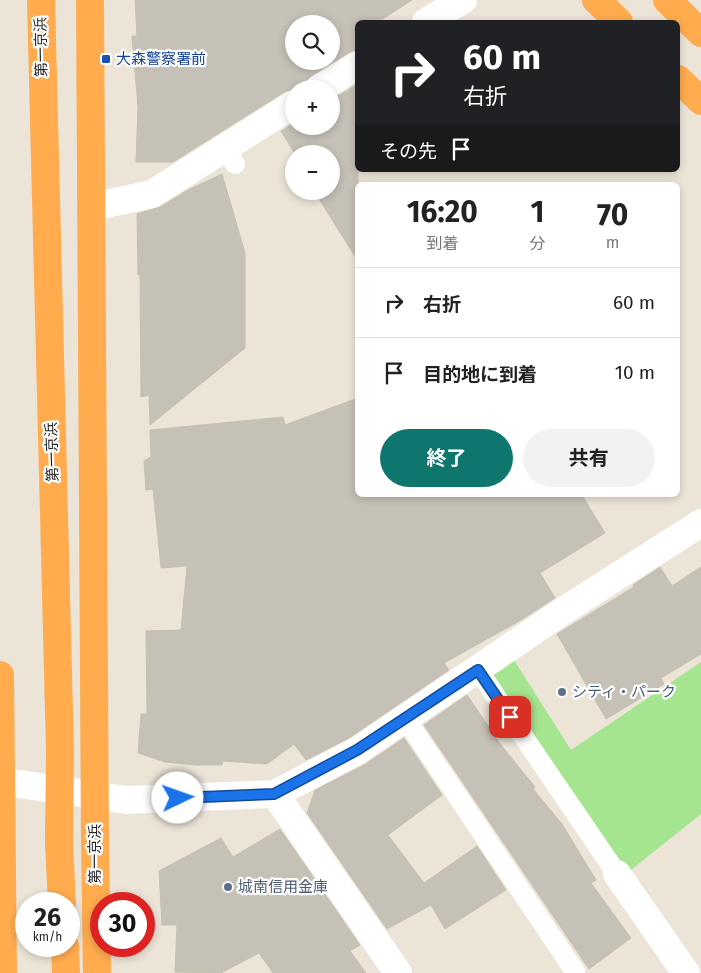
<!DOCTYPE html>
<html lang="ja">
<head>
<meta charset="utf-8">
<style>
	:root { --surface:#fff; --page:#f2f2f2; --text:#222; --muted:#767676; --line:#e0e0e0; --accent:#0f766e }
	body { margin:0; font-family:"Fira Sans","Noto Sans JP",sans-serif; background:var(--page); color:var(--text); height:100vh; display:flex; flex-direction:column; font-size:19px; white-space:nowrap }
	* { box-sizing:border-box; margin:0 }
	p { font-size:16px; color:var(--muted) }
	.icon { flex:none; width:28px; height:28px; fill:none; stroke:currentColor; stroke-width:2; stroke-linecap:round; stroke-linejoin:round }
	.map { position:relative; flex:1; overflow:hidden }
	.panel { position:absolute; left:355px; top:182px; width:325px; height:315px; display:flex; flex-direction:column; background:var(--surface); border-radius:8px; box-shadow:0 2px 8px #0003 }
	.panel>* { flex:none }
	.top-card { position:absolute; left:355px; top:20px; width:325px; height:152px; border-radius:8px; box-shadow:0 2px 8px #0003; background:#202124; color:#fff; overflow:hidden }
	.fabs { position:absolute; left:285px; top:15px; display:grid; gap:10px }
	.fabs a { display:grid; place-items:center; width:55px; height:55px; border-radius:50%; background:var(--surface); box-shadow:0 2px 8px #0003; font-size:25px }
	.speed { position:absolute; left:15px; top:892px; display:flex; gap:10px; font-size:25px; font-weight:700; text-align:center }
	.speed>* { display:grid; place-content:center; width:65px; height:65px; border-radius:50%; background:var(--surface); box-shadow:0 2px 8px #0003; line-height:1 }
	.speed small { font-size:12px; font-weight:400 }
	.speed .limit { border:8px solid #d22; background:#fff; color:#111 }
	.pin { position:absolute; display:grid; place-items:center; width:42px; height:42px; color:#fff; margin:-21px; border-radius:10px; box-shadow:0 2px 8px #0006 }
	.me { position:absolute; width:55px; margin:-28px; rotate:87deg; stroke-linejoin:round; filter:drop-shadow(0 0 4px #0008) }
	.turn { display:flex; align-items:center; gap:18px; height:105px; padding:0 25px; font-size:22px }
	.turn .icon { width:65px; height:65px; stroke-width:2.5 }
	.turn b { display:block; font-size:35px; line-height:42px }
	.then { display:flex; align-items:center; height:48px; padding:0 25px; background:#0003; gap:10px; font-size:19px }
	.eta { display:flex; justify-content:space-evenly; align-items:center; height:85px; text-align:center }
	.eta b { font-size:30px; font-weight:700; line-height:35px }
	.primary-button { display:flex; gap:10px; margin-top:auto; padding:10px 25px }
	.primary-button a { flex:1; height:58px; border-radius:30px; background:var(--accent); color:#fff; font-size:20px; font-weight:700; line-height:58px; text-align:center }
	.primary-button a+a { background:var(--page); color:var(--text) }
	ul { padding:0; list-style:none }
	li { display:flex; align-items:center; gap:15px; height:70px; padding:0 25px; border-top:1px solid var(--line) }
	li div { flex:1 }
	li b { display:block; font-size:19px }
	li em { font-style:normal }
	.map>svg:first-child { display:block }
	.green { fill:#a5e590 }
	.building { fill:#c6c1b7; stroke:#c6c0b1; fill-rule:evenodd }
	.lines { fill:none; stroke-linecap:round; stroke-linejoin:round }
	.lane { stroke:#fff; stroke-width:20 }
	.street { stroke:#fff; stroke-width:28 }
	.highway { stroke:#ffab4e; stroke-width:28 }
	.route-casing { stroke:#114b97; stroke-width:12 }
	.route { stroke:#1a73e8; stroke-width:9 }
	.transit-dot { fill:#1a4fb4; stroke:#fff; stroke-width:2 }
	.service-dot { fill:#5c6f8a; stroke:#fff; stroke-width:2 }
	.labels { text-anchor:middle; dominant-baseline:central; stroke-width:4.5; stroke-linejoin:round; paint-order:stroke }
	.street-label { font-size:15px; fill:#272727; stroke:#fff }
	.transit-label { font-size:15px; fill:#164399; stroke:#fff; text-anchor:start }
	.service-label { font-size:15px; fill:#4e5e75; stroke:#fff; text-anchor:start }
</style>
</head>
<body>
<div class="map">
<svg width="701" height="973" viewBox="0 0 701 973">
	<rect width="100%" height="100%" fill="#ebe4d7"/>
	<path class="green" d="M507,649L571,750L701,662V814L627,873L478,670Z"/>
	<g class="building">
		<path d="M135,0H412L378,22H358V49L350,52L311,76L306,81L303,89L286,91L173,162H136L138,107L132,36H137ZM294,24H331V61H294Z"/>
		<path d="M358,84V261L314,191H331V154H295L281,131L294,123V126H331V100Z"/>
		<path d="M222,174L245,253V348L150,425L149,395L141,397L140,274L138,275L137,214L160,207L188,190Z"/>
		<path d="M358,398V495H582L605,533L540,573L555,598L521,620L444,663L449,670L349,738L306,760L294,744L267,764L223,761L222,765H196L165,762L138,753L141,714H147L146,631L181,630L187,566L161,568L153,489L146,490L144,461L151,457L150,430L283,417L285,425Z"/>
		<path d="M660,567L672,586L701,567V654L661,678L664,684L606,719L557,634L634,587L633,585Z"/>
		<path d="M467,695L501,745L535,787L533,789L562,824L596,880L591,883L631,938L589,969L424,725Z"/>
		<path d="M404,738L442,795L388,835L424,883L477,846L506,890L445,929L431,905L387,929L307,813L315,790L364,765Z"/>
		<path d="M280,829L360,945L350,951L366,973H273L259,953L221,973L175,972L177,925H162L159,871L221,838L233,857Z"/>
	</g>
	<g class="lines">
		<g class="lane">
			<path d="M225,148L235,164"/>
			<path d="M478,670L617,874"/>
			<path d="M405,718L576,973"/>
		</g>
		<g class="street">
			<path d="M426,22L463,0"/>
			<path d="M319,89L358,65"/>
			<path d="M92,207L152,194L294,104"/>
			<path d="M0,781L126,800L275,794L357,751L563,611L701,523"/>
			<path d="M275,794L398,973"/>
			<path d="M617,874L686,973"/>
		</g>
		<g class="highway">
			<path d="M41,0L60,751L59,843L62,904"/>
			<path d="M90,0L95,844L97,973"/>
			<path d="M596,0L619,22"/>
			<path d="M667,0L701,33"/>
			<path d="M678,79L701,101"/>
			<path d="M0,675L3,973"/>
			<path d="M65,946L66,973"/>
		</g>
	</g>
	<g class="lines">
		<defs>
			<path id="route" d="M178,798L274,794L357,750L478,670L510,717"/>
		</defs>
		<use href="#route" class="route-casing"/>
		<use href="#route" class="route"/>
	</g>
	<rect class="transit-dot" x="101" y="54" width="10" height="10" rx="2.5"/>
	<g class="service-dot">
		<circle cx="562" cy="692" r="5"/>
		<circle cx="228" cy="887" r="5"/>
	</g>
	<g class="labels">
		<g class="street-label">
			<text transform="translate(41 47) rotate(-91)">第一京浜</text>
			<text transform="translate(52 452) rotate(-92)">第一京浜</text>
			<text transform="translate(95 854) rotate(-90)">第一京浜</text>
		</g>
		<g class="transit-label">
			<text x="116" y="59">大森警察署前</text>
		</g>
		<g class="service-label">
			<text x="572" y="692">シティ・パーク</text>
			<text x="238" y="887">城南信用金庫</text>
		</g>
	</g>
</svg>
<div class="fabs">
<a><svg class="icon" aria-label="search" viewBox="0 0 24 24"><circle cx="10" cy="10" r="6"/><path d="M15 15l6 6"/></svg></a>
<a>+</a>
<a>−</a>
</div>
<div class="speed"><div>26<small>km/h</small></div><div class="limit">30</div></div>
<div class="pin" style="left:510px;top:717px;background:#d93025"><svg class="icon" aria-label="arrive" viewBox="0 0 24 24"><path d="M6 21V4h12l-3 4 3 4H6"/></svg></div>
<svg class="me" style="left:178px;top:798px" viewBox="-20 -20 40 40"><circle r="19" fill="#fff"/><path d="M0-13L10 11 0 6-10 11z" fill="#1a73e8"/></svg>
<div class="top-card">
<div class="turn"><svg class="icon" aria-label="right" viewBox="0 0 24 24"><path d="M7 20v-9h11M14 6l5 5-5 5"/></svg><div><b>60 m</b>右折</div></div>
<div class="then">その先<svg class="icon" aria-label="arrive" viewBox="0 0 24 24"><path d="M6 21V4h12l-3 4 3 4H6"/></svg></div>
</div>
<section class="panel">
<div class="eta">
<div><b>16:20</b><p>到着</p></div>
<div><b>1</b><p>分</p></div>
<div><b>70</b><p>m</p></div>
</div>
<ul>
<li><svg class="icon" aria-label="right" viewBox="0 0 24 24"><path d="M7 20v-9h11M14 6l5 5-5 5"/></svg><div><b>右折</b></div><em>60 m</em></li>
<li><svg class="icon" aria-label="arrive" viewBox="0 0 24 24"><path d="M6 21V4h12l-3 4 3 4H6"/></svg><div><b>目的地に到着</b></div><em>10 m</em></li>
</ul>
<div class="primary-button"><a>終了</a><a>共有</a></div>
</section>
</div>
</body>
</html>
